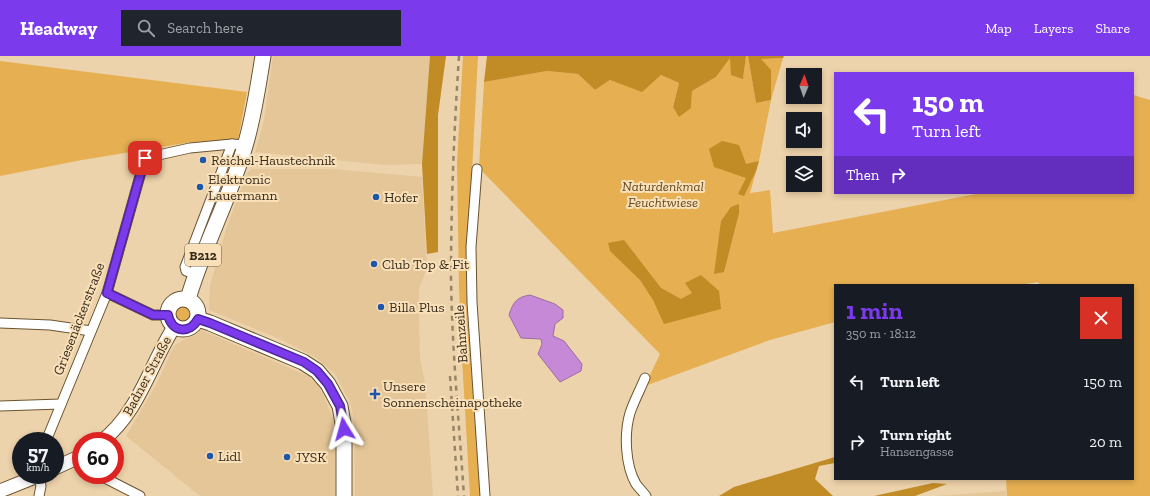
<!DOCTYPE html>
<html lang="en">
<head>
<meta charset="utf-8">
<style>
	:root { --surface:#171b24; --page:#20242c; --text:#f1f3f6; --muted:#9ea1a6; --accent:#7c3aed }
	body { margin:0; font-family:"Zilla Slab",serif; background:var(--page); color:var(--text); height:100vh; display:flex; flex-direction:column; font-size:15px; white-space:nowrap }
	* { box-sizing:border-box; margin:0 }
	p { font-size:13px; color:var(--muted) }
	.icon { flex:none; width:22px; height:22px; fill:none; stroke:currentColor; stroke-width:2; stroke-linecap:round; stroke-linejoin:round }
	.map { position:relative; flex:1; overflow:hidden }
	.panel { position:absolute; left:834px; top:228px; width:300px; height:196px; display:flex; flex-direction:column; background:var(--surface); border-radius:0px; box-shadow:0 2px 6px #0003 }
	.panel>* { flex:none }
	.banner { position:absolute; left:834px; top:16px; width:300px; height:122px; border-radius:0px; box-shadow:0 2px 6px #0003; background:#7c3aed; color:#fff; overflow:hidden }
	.needle { width:26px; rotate:2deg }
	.fabs { position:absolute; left:786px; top:12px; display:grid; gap:8px }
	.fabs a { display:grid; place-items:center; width:36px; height:36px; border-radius:0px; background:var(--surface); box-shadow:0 2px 6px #0003; font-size:20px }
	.speed { position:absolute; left:12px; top:376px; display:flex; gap:8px; font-size:20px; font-weight:700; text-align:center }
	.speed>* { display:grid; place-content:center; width:52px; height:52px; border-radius:50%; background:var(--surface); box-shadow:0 2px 6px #0003; line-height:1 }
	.speed small { font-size:10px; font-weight:400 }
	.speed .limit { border:6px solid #d22; background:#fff; color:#111 }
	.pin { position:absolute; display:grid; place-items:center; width:34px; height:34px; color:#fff; margin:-17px; border-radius:8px; box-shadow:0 2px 6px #0006 }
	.me { position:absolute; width:44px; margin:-22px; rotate:352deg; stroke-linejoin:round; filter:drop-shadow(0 0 3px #0008) }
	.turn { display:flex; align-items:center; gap:14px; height:84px; padding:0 12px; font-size:18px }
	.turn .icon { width:52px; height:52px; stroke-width:2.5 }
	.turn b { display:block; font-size:28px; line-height:34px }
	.then { display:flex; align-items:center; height:38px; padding:0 12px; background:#0003; gap:8px; font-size:15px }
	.round { display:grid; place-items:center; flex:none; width:42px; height:42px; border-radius:0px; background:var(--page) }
	.headline { display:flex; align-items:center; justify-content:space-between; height:68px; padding:0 12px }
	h1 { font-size:24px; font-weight:800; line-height:30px; color:var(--accent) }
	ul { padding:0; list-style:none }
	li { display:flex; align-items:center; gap:12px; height:60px; padding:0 12px }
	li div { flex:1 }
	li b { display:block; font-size:15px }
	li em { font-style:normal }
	header { display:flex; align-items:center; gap:24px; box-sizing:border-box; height:56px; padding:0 20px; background:var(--accent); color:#fff }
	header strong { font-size:19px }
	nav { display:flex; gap:22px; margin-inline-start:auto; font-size:14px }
	.search { width:280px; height:36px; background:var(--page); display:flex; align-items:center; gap:10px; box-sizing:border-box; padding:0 14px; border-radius:0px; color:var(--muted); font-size:15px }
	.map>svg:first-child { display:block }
	.built { fill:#e4c698 }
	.green { fill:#e5af52 }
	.forest { fill:#c18b26 }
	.water { fill:#c689d8; stroke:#9b6da0 }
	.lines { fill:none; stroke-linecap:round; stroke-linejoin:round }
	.street-casing { stroke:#6a5430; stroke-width:11 }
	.secondary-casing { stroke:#6a5430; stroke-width:15 }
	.primary-casing { stroke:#6a5430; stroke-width:17 }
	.street { stroke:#fff; stroke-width:9 }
	.secondary { stroke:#fff; stroke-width:13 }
	.primary { stroke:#fff; stroke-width:15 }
	.rail { stroke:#978568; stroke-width:2.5; stroke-dasharray:5 5; stroke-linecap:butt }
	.route-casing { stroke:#51269a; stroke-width:10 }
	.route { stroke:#7c3aed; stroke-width:7 }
	.poi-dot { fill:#1e57a9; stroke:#fae0b8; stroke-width:1.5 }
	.labels { text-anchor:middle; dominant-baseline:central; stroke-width:4; stroke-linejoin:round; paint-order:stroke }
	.shield { fill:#fae0b8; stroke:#71624c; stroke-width:1 }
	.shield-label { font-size:13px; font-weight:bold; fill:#362c1d }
	.poi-label { font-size:14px; fill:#362c1d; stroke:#fae0b8; text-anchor:start }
	.park-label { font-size:14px; font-style:italic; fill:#614a23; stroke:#fae0b8 }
	.street-label { font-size:14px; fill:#362c1d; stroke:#fae0b8 }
</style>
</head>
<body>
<header>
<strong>Headway</strong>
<div class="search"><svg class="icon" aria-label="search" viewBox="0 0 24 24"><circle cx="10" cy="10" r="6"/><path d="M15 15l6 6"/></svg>Search here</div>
<nav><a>Map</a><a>Layers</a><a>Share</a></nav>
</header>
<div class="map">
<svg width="1150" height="440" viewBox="0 0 1150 440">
	<rect width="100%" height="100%" fill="#edd3ab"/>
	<g class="built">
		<path d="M273,0H430L422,108L385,109L255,96L264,65Z"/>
		<path d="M252,113H333L422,121L427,212L419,233V256L420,302L425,327L433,440H355L354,362L350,346L335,318L315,301L280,283L209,254L210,229L227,170L247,117Z"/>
		<path d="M201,274L308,320L317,328L324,340L333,363L335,388V440H200L126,380L156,329L174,290L185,283L196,279Z"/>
		<path d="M1006,435V440H936Z"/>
	</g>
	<g class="green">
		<path d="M463,0H478L466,231L481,440H470L462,302L459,231L457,107Z"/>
		<path d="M746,0H748L756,47L771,44L761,3L783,2L771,44L759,105L750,137L770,134L773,177L981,137H1133V39L1150,44V440H1007L1006,423H1133V229H1040L1038,226L1020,229H835V266L770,284L645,330L660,298L479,112L484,26L547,15L578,18L595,34L610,24L642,35L661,19L679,27L673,51L691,52L692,35L716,21L730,1L743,22Z"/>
		<path d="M0,5L247,36L238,84L192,86L82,104L0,120Z"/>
		<circle cx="183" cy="258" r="10"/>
	</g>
	<g class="forest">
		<path d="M430,0H446L438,59V196L427,198L422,108Z"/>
		<path d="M487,0H746L743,23L731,19L730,2L716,21L692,35L691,52L679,61L673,51L679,27L661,19L642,36L610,24L595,34L578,18L547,15L484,26Z"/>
		<path d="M748,0H784L783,2L761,3L771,14V44L756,47Z"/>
		<path d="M722,85L739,89L746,108L759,105L756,115L744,140L738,138L746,122L714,111L709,93Z"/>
		<path d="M739,148V157L724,216L714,218L721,165L731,151Z"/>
		<path d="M624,184L661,232L681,243L692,237L685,227L701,219L719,235L721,253L664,268L653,244L640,224L610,195L608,187Z"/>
		<path d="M835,401V407L819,410L815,423L833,440H719L734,431Z"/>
		<path d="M933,427L947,428L915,440H874Z"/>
	</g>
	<path class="water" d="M530,239L555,248L563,254V262L555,268L553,280L564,285L582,308L581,315L560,326L538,298L542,288L541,283L521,282L509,259C513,246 517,241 530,239Z"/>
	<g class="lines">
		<defs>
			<g id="street">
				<path d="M477,113L471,191L472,246L485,440"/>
				<path d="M195,218L186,215L185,211L232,88"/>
				<path d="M107,237L153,259H168"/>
				<path d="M0,267L50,269L91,275"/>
				<path d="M645,322C640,334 634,345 630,357C624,377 625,409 636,428C639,432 643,436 646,440"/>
				<path d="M0,350L61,348"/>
				<path d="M46,385L107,237L145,102L190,92L232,88L246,89"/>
				<path d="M39,419L41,430L39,440"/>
				<path d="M99,419L140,440"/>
			</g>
			<g id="secondary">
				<path d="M102,385C139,356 150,309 174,271"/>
				<path d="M55,412L81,400"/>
				<path d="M0,435L40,419"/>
			</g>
			<g id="primary">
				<circle cx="183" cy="258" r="15"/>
				<path d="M188,243C203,191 230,142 245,90C254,60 258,30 263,0"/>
				<path d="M198,263L210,267L303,306L317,315L328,328L340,350L344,373V440"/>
			</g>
		</defs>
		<use href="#street" class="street-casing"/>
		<use href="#secondary" class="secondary-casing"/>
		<use href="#primary" class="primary-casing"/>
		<use href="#street" class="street"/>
		<use href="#secondary" class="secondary"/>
		<use href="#primary" class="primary"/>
		<g class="rail">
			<path d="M459,0C454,74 451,148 451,222C452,294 459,367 464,440"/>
			<path d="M450,320L458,440"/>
		</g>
	</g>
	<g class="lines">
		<defs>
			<path id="route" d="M145,102L107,237L153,259H168C172,277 190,278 198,263L210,267L304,306L317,315L328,328L340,350L344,373"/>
		</defs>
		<use href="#route" class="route-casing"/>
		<use href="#route" class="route"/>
	</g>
	<g class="poi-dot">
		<circle cx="203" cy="104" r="4"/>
		<circle cx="200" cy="131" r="4"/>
		<circle cx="376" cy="141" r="4"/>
		<circle cx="374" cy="208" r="4"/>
		<circle cx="381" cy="251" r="4"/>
		<path d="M373 332h4v4h4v4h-4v4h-4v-4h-4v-4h4z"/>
		<circle cx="210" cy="400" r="4"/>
		<circle cx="287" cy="401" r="4"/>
	</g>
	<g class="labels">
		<rect class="shield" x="185" y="188" width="36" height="22" rx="3"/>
		<g class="shield-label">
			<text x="203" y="199">B212</text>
		</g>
		<g class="poi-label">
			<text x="211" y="104">Reichel-Haustechnik</text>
			<text x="208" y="123">Elektronic<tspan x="208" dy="16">Lauermann</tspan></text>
			<text x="384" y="141">Hofer</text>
			<text x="382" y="208">Club Top &amp; Fit</text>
			<text x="389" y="251">Billa Plus</text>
			<text x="383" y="330">Unsere<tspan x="383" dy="16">Sonnenscheinapotheke</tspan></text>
			<text x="218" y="400">Lidl</text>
			<text x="295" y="401">JYSK</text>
		</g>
		<g class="park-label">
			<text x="663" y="130">Naturdenkmal<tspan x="663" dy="16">Feuchtwiese</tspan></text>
		</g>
		<g class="street-label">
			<text transform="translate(79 263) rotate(-69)">Griesenäckerstraße</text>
			<text transform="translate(461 278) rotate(-94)">Bahnzeile</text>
			<text transform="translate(147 320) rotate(-62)">Badner Straße</text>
		</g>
	</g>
</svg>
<div class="fabs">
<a><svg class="needle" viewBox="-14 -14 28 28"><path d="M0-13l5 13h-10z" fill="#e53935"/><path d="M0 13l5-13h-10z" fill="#9ea1a6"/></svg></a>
<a><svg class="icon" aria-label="sound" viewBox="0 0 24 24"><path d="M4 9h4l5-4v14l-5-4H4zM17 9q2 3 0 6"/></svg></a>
<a><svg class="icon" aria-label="layers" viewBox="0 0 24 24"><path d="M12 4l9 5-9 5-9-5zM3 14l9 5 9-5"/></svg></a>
</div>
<div class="speed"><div>57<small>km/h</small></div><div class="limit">60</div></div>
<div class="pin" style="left:145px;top:102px;background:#d93025"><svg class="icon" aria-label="arrive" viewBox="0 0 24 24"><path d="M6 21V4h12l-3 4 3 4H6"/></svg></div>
<svg class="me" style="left:344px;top:373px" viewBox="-20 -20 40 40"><path d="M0-17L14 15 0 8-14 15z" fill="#7c3aed" stroke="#fff" stroke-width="4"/></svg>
<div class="banner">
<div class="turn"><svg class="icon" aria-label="left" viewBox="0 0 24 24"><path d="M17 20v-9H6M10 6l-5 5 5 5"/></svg><div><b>150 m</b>Turn left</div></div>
<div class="then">Then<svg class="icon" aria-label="right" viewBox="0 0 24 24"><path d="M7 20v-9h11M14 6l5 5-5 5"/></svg></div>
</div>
<section class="panel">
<div class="headline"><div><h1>1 min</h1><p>350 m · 18:12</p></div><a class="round" style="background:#d93025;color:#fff"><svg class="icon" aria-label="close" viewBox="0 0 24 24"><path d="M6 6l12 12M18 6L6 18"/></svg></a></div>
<ul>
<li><svg class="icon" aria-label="left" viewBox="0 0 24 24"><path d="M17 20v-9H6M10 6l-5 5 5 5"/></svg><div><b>Turn left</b></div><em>150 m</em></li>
<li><svg class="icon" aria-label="right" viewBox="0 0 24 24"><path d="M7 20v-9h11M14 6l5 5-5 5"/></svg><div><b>Turn right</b><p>Hansengasse</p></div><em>20 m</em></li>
</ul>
</section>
</div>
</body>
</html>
